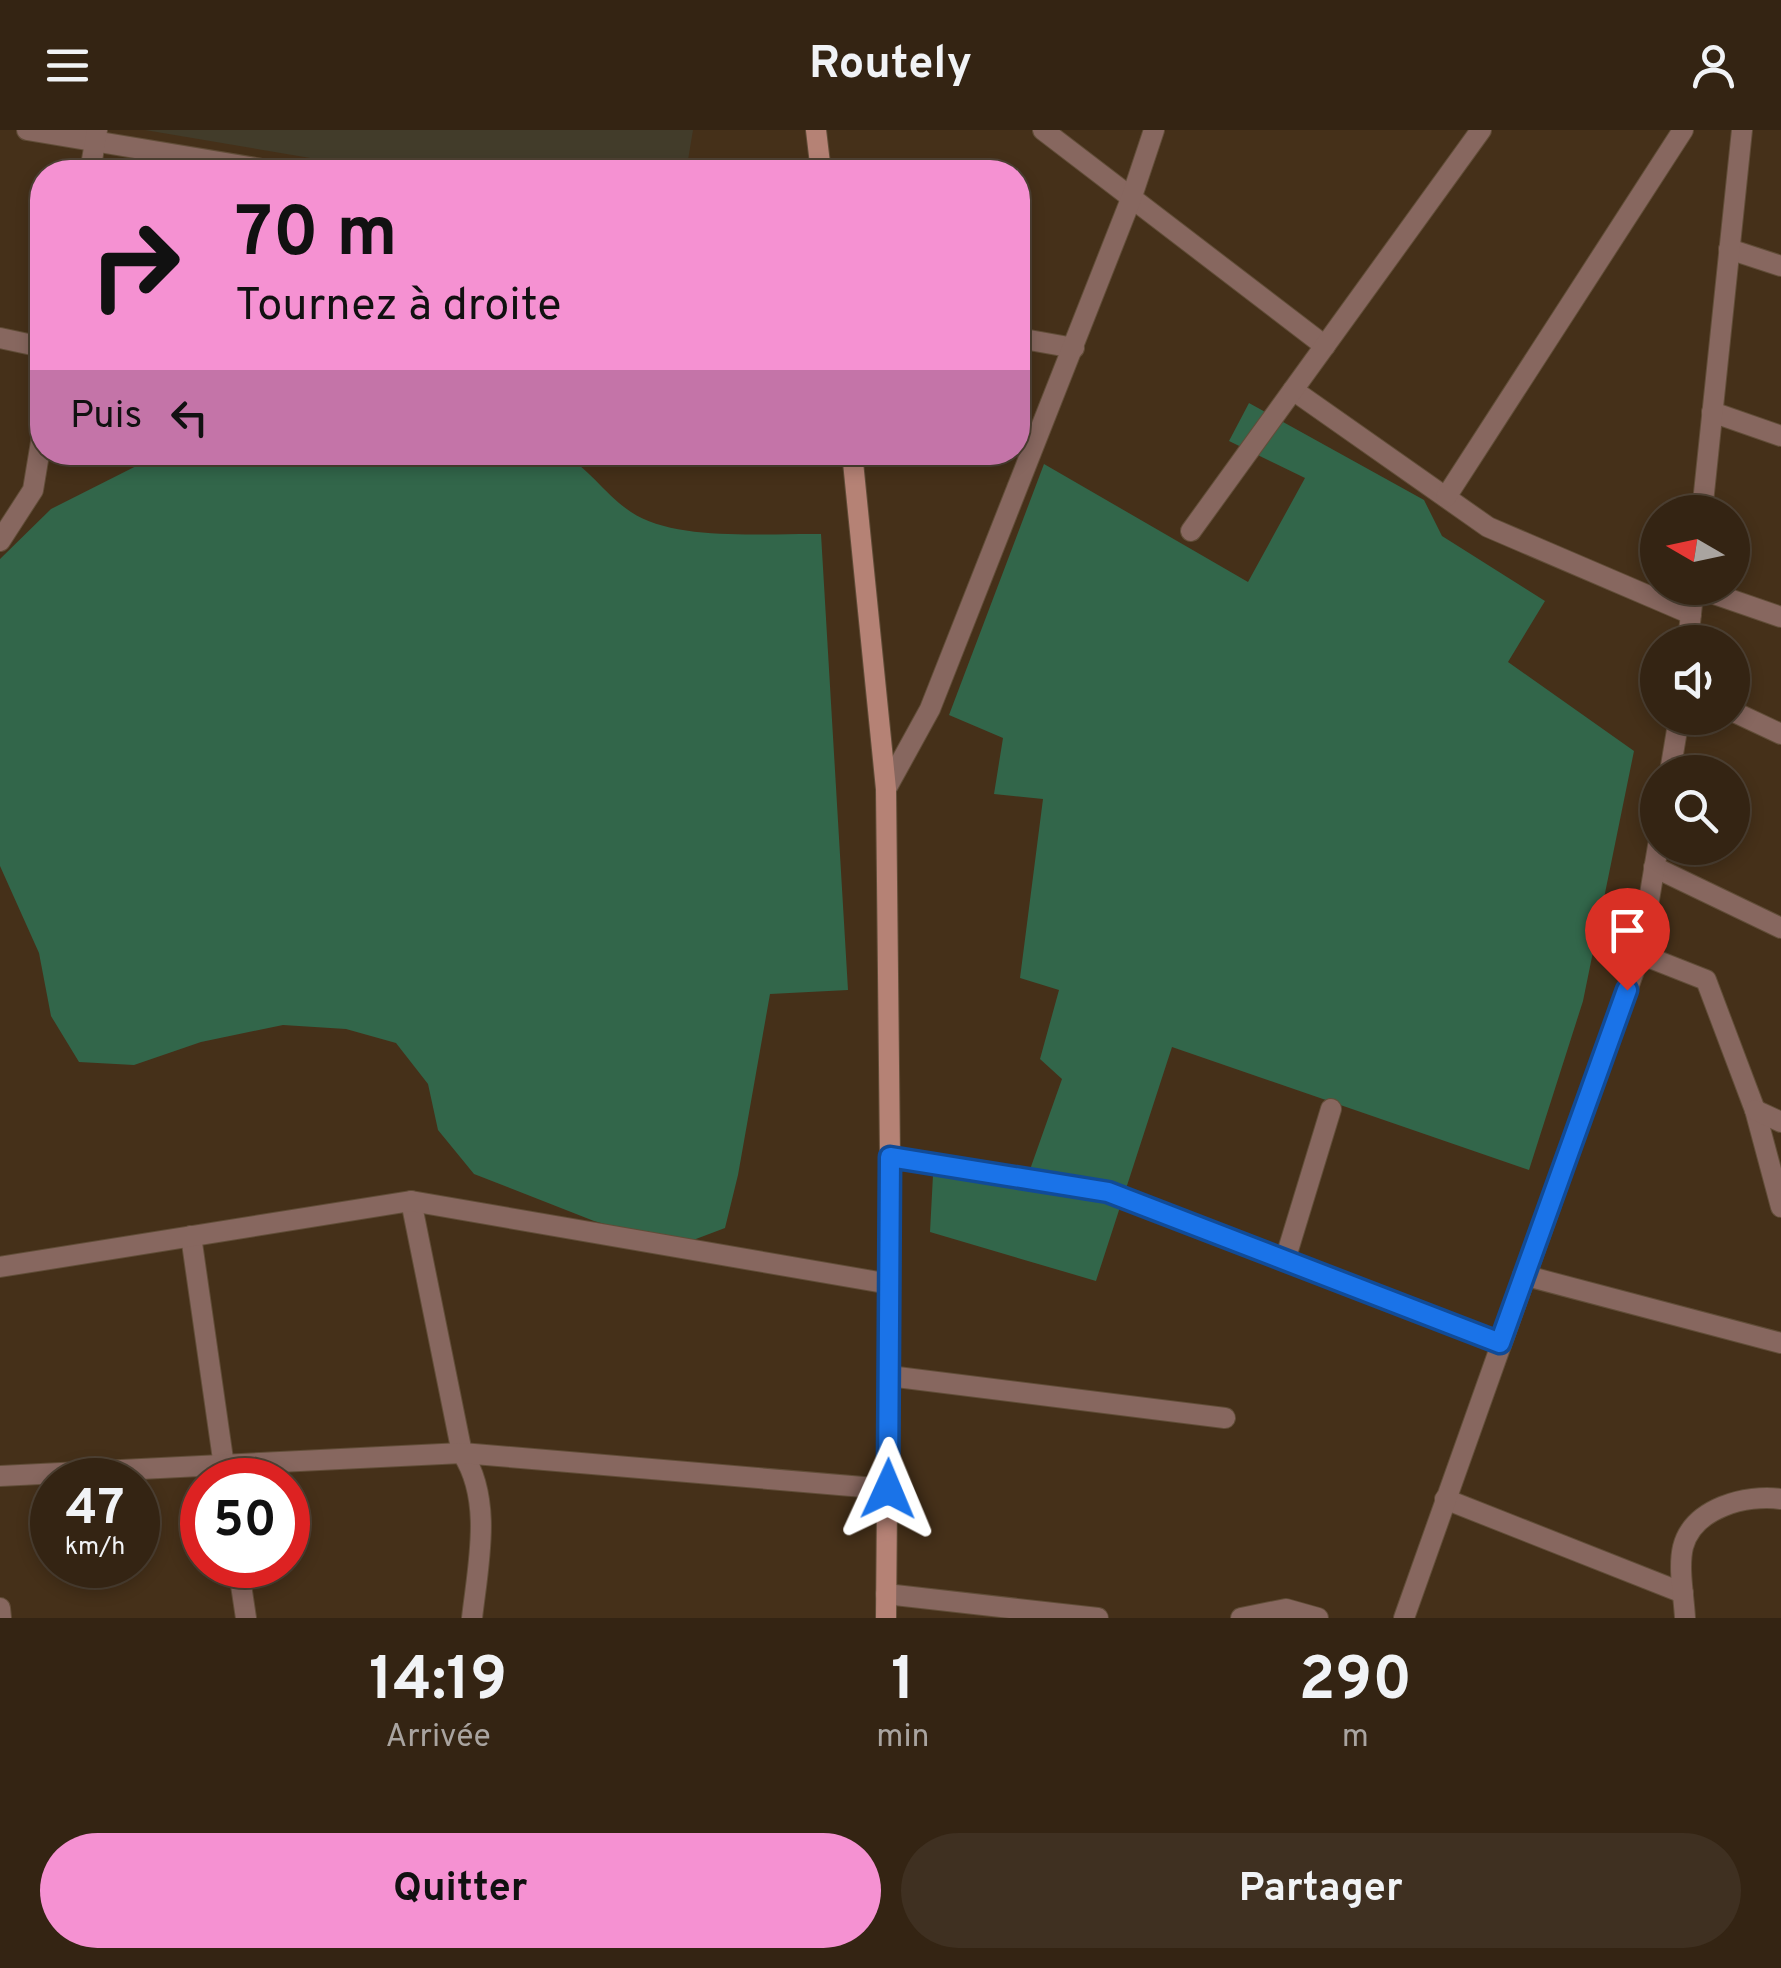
<!DOCTYPE html>
<html lang="fr">
<head>
<meta charset="utf-8">
<style>
	:root { --surface:#342413; --page:#3f3021; --text:#f1f3f6; --muted:#a9a4a0; --line:#4e4133; --accent:#f591d2 }
	body { margin:0; font-family:Overpass,sans-serif; background:var(--page); color:var(--text); height:100vh; display:flex; flex-direction:column; font-size:38px; white-space:nowrap }
	* { box-sizing:border-box; margin:0 }
	p { font-size:32px; color:var(--muted) }
	.icon { flex:none; width:55px; height:55px; fill:none; stroke:currentColor; stroke-width:2; stroke-linecap:round; stroke-linejoin:round }
	.map { position:relative; height:1488px; overflow:hidden }
	.sheet { display:flex; flex-direction:column; background:var(--surface); flex:1 }
	.sheet>* { flex:none }
	.banner { position:absolute; left:30px; top:30px; width:1000px; height:305px; border-radius:40px; box-shadow:0 5px 15px #0003,0 0 0 2px var(--line); background:#f591d2; color:#111; overflow:hidden }
	.needle { width:65px; rotate:279deg }
	.buttons { position:absolute; left:1640px; top:365px; display:grid; gap:20px }
	.buttons a { display:grid; place-items:center; width:110px; height:110px; border-radius:50%; background:var(--surface); box-shadow:0 5px 15px #0003,0 0 0 2px var(--line); font-size:50px }
	.speed { position:absolute; left:30px; top:1328px; display:flex; gap:20px; font-size:50px; font-weight:700; text-align:center }
	.speed>* { display:grid; place-content:center; width:130px; height:130px; border-radius:50%; background:var(--surface); box-shadow:0 5px 15px #0003,0 0 0 2px var(--line); line-height:1 }
	.speed small { font-size:25px; font-weight:400 }
	.speed .limit { border:15px solid #d22; background:#fff; color:#111 }
	.pin { position:absolute; display:grid; place-items:center; width:85px; height:85px; color:#fff; margin:-102px -42px; border-radius:50% 50% 50% 0; rotate:-45deg; box-shadow:0 0 10px #0007 }
	.pin .icon { rotate:45deg }
	.me { position:absolute; width:110px; margin:-55px; rotate:1deg; stroke-linejoin:round; filter:drop-shadow(0 0 8px #0008) }
	.turn { display:flex; align-items:center; gap:35px; height:210px; padding:0 40px; font-size:45px }
	.turn .icon { width:130px; height:130px; stroke-width:2.5 }
	.turn b { display:block; font-size:70px; line-height:85px }
	.then { display:flex; align-items:center; height:95px; padding:0 40px; background:#0003; gap:20px; font-size:38px }
	.eta { display:flex; justify-content:space-evenly; align-items:center; height:170px; text-align:center }
	.eta b { font-size:60px; font-weight:700; line-height:70px }
	.action { display:flex; gap:20px; margin-top:auto; padding:20px 40px }
	.action a { flex:1; height:115px; border-radius:60px; background:var(--accent); color:#111; font-size:40px; font-weight:700; line-height:115px; text-align:center }
	.action a+a { background:var(--page); color:var(--text) }
	header { display:flex; justify-content:space-between; align-items:center; height:130px; padding:0 40px; background:var(--surface); font-size:45px; font-weight:700 }
	.map>svg:first-child { display:block }
	.education { fill:#423c2a }
	.green { fill:#32664a }
	.lines { fill:none; stroke-linecap:round; stroke-linejoin:round }
	.minor-casing { stroke:#614d38; stroke-width:22 }
	.secondary-casing { stroke:#614d38; stroke-width:22 }
	.minor { stroke:#87675f; stroke-width:20 }
	.secondary { stroke:#b58275; stroke-width:20 }
	.route-casing { stroke:#114b97; stroke-width:25 }
	.route { stroke:#1a73e8; stroke-width:18 }
</style>
</head>
<body>
<header><svg class="icon" aria-label="menu" viewBox="0 0 24 24"><path d="M4 6h16M4 12h16M4 18h16"/></svg>Routely<svg class="icon" aria-label="person" viewBox="0 0 24 24"><circle cx="12" cy="8" r="4"/><path d="M4 21q1-7 8-7t8 7"/></svg></header>
<div class="map">
<svg width="1781" height="1488" viewBox="0 0 1781 1488">
	<rect width="100%" height="100%" fill="#453019"/>
	<path class="education" d="M145,0H693L686,42H393Z"/>
	<g class="green">
		<path d="M1249,273L1424,370L1442,406L1545,471L1508,532L1634,621L1583,871L1529,1040L1172,917L1096,1151L930,1102L934,1026L1027,1048L1062,949L1040,929L1059,860L1020,848L1043,669L994,664L1003,608L949,585L1044,334L1248,452L1305,348L1229,311Z"/>
		<path d="M164,322L560,323C589,337 604,364 631,382C675,412 767,403 821,404L848,860L770,864L738,1045L725,1098L680,1115L594,1091L474,1044L438,1000L428,954L396,913L346,899L283,895L201,912L134,935L79,932L51,886L39,823L0,736V429L51,379Z"/>
	</g>
	<g class="lines">
		<defs>
			<g id="minor">
				<path d="M27,0L280,42"/>
				<path d="M1043,0L1325,216"/>
				<path d="M90,42L97,0"/>
				<path d="M1729,119L1781,136"/>
				<path d="M0,208L42,217"/>
				<path d="M1018,208L1074,218"/>
				<path d="M1293,260L1488,397L1691,484"/>
				<path d="M1712,282L1781,306"/>
				<path d="M1446,367L1683,0"/>
				<path d="M1702,382L1742,0"/>
				<path d="M1191,401L1481,0"/>
				<path d="M0,411L33,360L42,306"/>
				<path d="M1697,458L1781,487"/>
				<path d="M1688,512L1692,474"/>
				<path d="M1732,581L1781,604"/>
				<path d="M1670,642L1679,588"/>
				<path d="M886,659L930,579L1131,69L1154,0"/>
				<path d="M1654,737L1781,798"/>
				<path d="M1640,824L1706,850L1755,980L1781,1077"/>
				<path d="M1755,980L1781,992"/>
				<path d="M890,1027L1109,1062L1500,1213"/>
				<path d="M411,1071L462,1323C493,1370 478,1435 472,1488"/>
				<path d="M191,1106L226,1350"/>
				<path d="M1285,1130L1331,979"/>
				<path d="M0,1137L411,1071L890,1154"/>
				<path d="M1523,1145L1781,1213"/>
				<path d="M889,1246L1225,1288"/>
				<path d="M0,1346L462,1323L887,1359"/>
				<path d="M1445,1369L1683,1463"/>
				<path d="M238,1435L246,1488"/>
				<path d="M886,1464L1098,1488"/>
				<path d="M0,1478L1,1488"/>
				<path d="M1241,1488L1286,1479L1318,1488"/>
				<path d="M1404,1488L1640,824L1658,716"/>
				<path d="M1685,1488C1684,1467 1678,1438 1683,1417C1693,1378 1746,1364 1781,1369"/>
			</g>
			<g id="secondary">
				<path d="M816,0L821,42"/>
				<path d="M852,322L886,659L890,1027L886,1488"/>
			</g>
		</defs>
		<use href="#minor" class="minor-casing"/>
		<use href="#secondary" class="secondary-casing"/>
		<use href="#minor" class="minor"/>
		<use href="#secondary" class="secondary"/>
	</g>
	<g class="lines">
		<defs>
			<path id="route" d="M888,1359L890,1027L1108,1062L1500,1213L1627,860"/>
		</defs>
		<use href="#route" class="route-casing"/>
		<use href="#route" class="route"/>
	</g>
</svg>
<div class="buttons">
<a><svg class="needle" viewBox="-14 -14 28 28"><path d="M0-13l5 13h-10z" fill="#e53935"/><path d="M0 13l5-13h-10z" fill="#a9a4a0"/></svg></a>
<a><svg class="icon" aria-label="sound" viewBox="0 0 24 24"><path d="M4 9h4l5-4v14l-5-4H4zM17 9q2 3 0 6"/></svg></a>
<a><svg class="icon" aria-label="search" viewBox="0 0 24 24"><circle cx="10" cy="10" r="6"/><path d="M15 15l6 6"/></svg></a>
</div>
<div class="speed"><div>47<small>km/h</small></div><div class="limit">50</div></div>
<div class="pin" style="left:1627px;top:860px;background:#d93025"><svg class="icon" aria-label="arrive" viewBox="0 0 24 24"><path d="M6 21V4h12l-3 4 3 4H6"/></svg></div>
<svg class="me" style="left:888px;top:1359px" viewBox="-20 -20 40 40"><path d="M0-17L14 15 0 8-14 15z" fill="#1a73e8" stroke="#fff" stroke-width="4"/></svg>
<div class="banner">
<div class="turn"><svg class="icon" aria-label="right" viewBox="0 0 24 24"><path d="M7 20v-9h11M14 6l5 5-5 5"/></svg><div><b>70 m</b>Tournez à droite</div></div>
<div class="then">Puis<svg class="icon" aria-label="left" viewBox="0 0 24 24"><path d="M17 20v-9H6M10 6l-5 5 5 5"/></svg></div>
</div>
</div>
<section class="sheet">
<div class="eta">
<div><b>14:19</b><p>Arrivée</p></div>
<div><b>1</b><p>min</p></div>
<div><b>290</b><p>m</p></div>
</div>
<div class="action"><a>Quitter</a><a>Partager</a></div>
</section>
</body>
</html>
